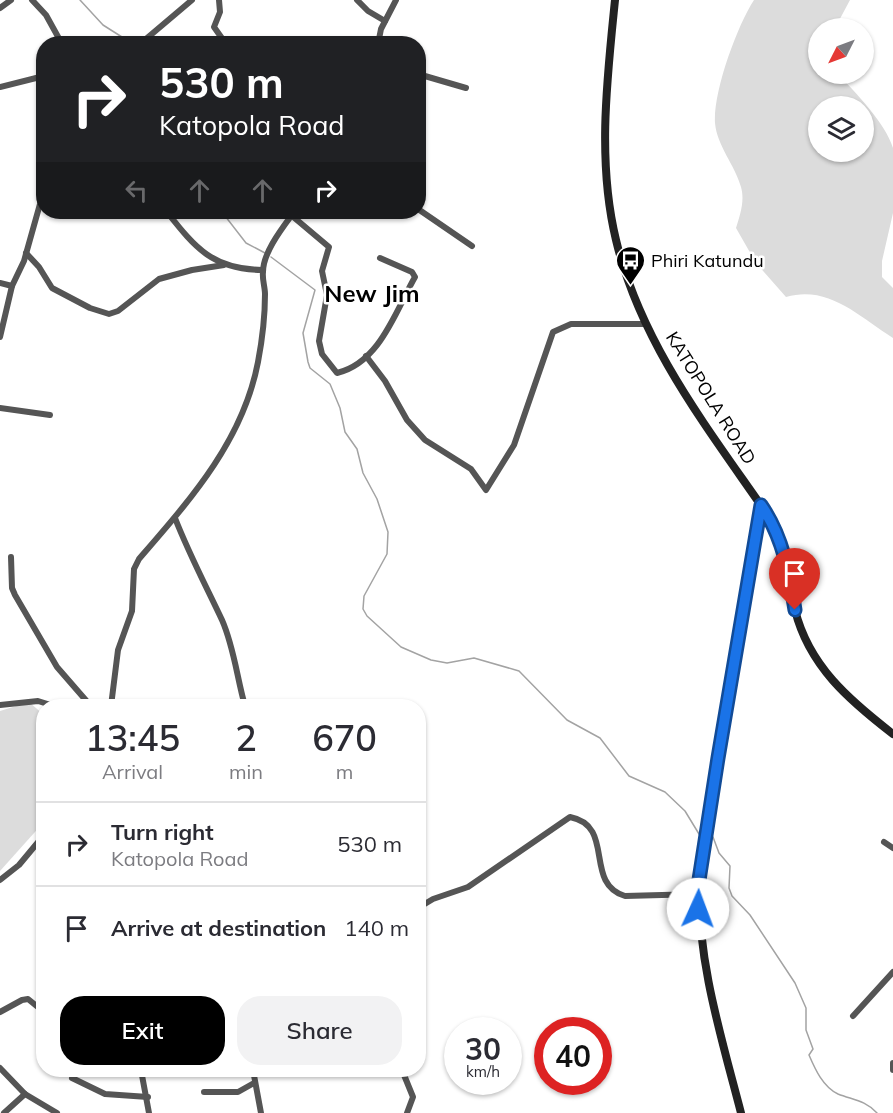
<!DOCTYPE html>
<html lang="en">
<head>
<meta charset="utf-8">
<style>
	:root { --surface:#fff; --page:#f2f2f3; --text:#2b2b33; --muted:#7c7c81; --line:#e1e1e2; --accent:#000 }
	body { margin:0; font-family:Mulish,sans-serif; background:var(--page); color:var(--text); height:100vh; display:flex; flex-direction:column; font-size:22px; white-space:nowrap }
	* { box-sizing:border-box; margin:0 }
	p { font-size:20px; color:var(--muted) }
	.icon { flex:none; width:33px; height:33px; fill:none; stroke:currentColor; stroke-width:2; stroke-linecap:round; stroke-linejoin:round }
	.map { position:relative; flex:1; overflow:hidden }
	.side { position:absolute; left:36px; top:699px; width:390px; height:378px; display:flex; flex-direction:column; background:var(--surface); border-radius:24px; box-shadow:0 2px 4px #0004 }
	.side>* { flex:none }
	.guide { position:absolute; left:36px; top:36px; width:390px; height:183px; border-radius:24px; box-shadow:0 2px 4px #0004; background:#202124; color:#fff; overflow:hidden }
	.needle { width:39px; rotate:228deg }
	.fabs { position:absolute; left:808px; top:18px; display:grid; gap:12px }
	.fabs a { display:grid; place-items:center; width:66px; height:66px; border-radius:50%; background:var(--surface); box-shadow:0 2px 4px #0004; font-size:30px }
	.speed { position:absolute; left:444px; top:1017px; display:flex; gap:12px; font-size:30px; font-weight:700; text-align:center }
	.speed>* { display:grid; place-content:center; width:78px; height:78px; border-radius:50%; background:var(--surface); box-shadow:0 2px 4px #0004; line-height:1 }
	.speed small { font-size:15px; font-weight:400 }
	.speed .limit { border:9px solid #d22; background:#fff; color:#111 }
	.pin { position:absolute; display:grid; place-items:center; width:51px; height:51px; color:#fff; margin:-62px -26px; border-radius:50% 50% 50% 0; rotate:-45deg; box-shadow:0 0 6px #0007 }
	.pin .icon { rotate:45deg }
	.me { position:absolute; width:66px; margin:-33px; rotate:2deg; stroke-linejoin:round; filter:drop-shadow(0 0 4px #0008) }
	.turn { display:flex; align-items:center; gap:21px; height:126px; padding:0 24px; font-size:27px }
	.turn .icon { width:78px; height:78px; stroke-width:2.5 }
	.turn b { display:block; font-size:42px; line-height:51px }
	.lanes { display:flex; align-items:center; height:57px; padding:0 24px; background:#0003; justify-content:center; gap:30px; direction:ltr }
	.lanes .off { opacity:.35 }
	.eta { display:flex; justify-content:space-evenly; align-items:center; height:102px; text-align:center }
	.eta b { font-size:36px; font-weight:600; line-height:42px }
	.cta { display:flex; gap:12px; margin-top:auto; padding:12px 24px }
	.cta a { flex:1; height:69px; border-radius:24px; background:var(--accent); color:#fff; font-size:24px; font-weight:600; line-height:69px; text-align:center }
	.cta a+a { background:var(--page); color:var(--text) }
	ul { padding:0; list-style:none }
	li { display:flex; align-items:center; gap:18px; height:84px; padding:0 24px; border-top:2px solid var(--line) }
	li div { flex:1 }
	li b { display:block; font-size:22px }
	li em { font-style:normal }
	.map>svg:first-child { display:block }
	.green { fill:#dcdcdc; fill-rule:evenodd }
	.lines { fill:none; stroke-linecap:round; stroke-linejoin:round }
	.stream { stroke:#a3a3a3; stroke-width:1.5 }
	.street { stroke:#555; stroke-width:6 }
	.secondary { stroke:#222; stroke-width:8 }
	.route-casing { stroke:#114b97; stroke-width:15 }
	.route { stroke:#1a73e8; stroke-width:10 }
	.labels { text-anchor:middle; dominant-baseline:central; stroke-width:5; stroke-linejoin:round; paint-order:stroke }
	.poi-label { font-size:18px; fill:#000; stroke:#fff; text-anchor:start }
	.street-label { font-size:18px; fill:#000; stroke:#fff }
	.district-label { font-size:24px; font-weight:bold; fill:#000; stroke:#fff }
</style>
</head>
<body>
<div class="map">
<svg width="893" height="1113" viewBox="0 0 893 1113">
	<rect width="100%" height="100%" fill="#fff"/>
	<g class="green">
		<path d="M754,0H850L835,28H819V74H838C855,92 886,124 893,148V213L882,261V277L893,288V338C858,316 829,285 786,297L756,263L736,228C740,215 745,201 741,187C735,165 717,146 715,123C713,92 737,26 754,0ZM819,106H864V152H819Z"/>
		<path d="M29,702L44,715L43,823L0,871V711Z"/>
	</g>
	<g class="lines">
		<g class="stream">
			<path d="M80,0L103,25L133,44"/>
			<path d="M222,212L246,243L265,253"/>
			<path d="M271,257L315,290L303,333L308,362L310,368L330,384L340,408L345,432L357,449L363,473L377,499L388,532L387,554L364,596L363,609L367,616L401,647L431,660L447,663L474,658L519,671L567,720L600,738L629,776L665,792L685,811L699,834"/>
			<path d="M713,837L719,853L730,866L729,888L732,896L750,915L795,983L806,1008V1030L813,1049L809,1055C815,1069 823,1087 838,1094C853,1100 865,1100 877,1113"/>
		</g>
		<g class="street">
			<path d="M32,0L46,15L62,44"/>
			<path d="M219,0L220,12L214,27L226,44"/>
			<path d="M357,0L368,11L385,21"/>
			<path d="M0,8L11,0"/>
			<path d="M140,44L192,0"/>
			<path d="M378,44L381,29L396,0"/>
			<path d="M418,74L466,88"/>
			<path d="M0,87L44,76"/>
			<path d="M418,209L472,246"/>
			<path d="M167,212C196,249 213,269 262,270"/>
			<path d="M291,215L329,247L322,271L327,295L319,341L322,354L337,373C380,363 396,310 415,277L412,272L380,258"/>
			<path d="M26,253L39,267L52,288L90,308L109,314L118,311L159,279L192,270L224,265"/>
			<path d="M0,283L12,286"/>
			<path d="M0,337L12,286L24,261L40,204L44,174"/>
			<path d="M366,356L385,381L407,420L425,440L471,469L486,490L514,445L553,332L571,324H646"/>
			<path d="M0,408L50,415"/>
			<path d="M175,518C189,554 206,586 222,620C234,647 237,678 245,706"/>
			<path d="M11,557L12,588L15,595L57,667L90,705"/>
			<path d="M0,705L38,701L54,706"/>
			<path d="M67,706L112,703"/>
			<path d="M111,706L118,650L132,611L134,569L139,559C190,500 243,441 258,362C262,341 265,316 265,294C265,287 262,279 263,272C263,252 283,227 294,212"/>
			<path d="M884,842L893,848"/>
			<path d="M0,880L19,865L44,835"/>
			<path d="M418,908L433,899L468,887L570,817C616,826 583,883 625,896L699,894"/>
			<path d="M0,1012L22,1000L28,999L44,1012"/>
			<path d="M853,1016L893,972"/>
			<path d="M893,1063V1070"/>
			<path d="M0,1068L25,1094L57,1113"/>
			<path d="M141,1070L149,1113"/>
			<path d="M253,1070L261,1113"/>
			<path d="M402,1070L413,1097L407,1113"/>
			<path d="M72,1078L105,1094L148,1097"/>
			<path d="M204,1092H238L254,1083"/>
			<path d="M4,1113L25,1094"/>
		</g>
		<g class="secondary">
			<path d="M615,0C607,79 597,162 616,240C641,345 710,431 769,517C784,548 787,578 795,610C809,666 849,700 893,734"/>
			<path d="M741,1113C721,1036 697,960 699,880L761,505"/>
		</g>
	</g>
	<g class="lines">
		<defs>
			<path id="route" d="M698,909L699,880L718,758L761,505C783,537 789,572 795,610"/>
		</defs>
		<use href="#route" class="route-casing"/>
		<use href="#route" class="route"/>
	</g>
	<defs>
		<symbol id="bus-pin" viewBox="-11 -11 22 30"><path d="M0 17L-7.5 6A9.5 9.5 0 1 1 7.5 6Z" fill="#000" stroke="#fff"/><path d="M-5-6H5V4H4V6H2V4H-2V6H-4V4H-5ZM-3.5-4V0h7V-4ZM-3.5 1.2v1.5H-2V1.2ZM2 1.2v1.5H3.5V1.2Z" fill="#fff"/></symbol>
	</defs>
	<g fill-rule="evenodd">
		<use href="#bus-pin" x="614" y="244" width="33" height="45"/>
	</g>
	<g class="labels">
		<g class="poi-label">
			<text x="651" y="260">Phiri Katundu</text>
		</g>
		<g class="street-label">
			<text transform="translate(711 398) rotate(58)">KATOPOLA ROAD</text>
		</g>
		<g class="district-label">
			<text x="372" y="293">New Jim</text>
		</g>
	</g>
</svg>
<div class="fabs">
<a><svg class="needle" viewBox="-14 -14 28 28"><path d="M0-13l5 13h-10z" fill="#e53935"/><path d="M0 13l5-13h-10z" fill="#7c7c81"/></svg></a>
<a><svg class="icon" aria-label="layers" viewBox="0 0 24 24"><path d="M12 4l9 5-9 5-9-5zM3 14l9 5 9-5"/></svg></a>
</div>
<div class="speed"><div>30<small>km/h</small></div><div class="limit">40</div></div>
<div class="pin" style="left:795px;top:610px;background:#d93025"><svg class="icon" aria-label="arrive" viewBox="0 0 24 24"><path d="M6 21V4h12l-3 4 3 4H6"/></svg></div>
<svg class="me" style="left:698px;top:909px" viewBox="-20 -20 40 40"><circle r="19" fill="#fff"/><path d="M0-13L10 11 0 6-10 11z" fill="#1a73e8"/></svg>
<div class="guide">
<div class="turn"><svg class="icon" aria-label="right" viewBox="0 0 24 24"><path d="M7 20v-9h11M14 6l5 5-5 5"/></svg><div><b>530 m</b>Katopola Road</div></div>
<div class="lanes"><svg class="icon off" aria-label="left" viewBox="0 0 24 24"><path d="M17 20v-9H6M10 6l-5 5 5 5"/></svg><svg class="icon off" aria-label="ahead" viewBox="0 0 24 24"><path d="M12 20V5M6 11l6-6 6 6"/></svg><svg class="icon off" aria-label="ahead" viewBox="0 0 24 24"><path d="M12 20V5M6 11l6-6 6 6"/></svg><svg class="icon" aria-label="right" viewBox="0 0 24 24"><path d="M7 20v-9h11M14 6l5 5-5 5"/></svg></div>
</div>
<section class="side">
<div class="eta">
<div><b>13:45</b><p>Arrival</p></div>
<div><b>2</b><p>min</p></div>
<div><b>670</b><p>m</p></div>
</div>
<ul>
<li><svg class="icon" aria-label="right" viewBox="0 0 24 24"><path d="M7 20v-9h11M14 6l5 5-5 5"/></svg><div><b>Turn right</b><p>Katopola Road</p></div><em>530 m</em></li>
<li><svg class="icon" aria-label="arrive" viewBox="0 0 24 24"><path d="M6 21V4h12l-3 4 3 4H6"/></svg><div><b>Arrive at destination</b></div><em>140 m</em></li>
</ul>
<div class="cta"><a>Exit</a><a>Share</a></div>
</section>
</div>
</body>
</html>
